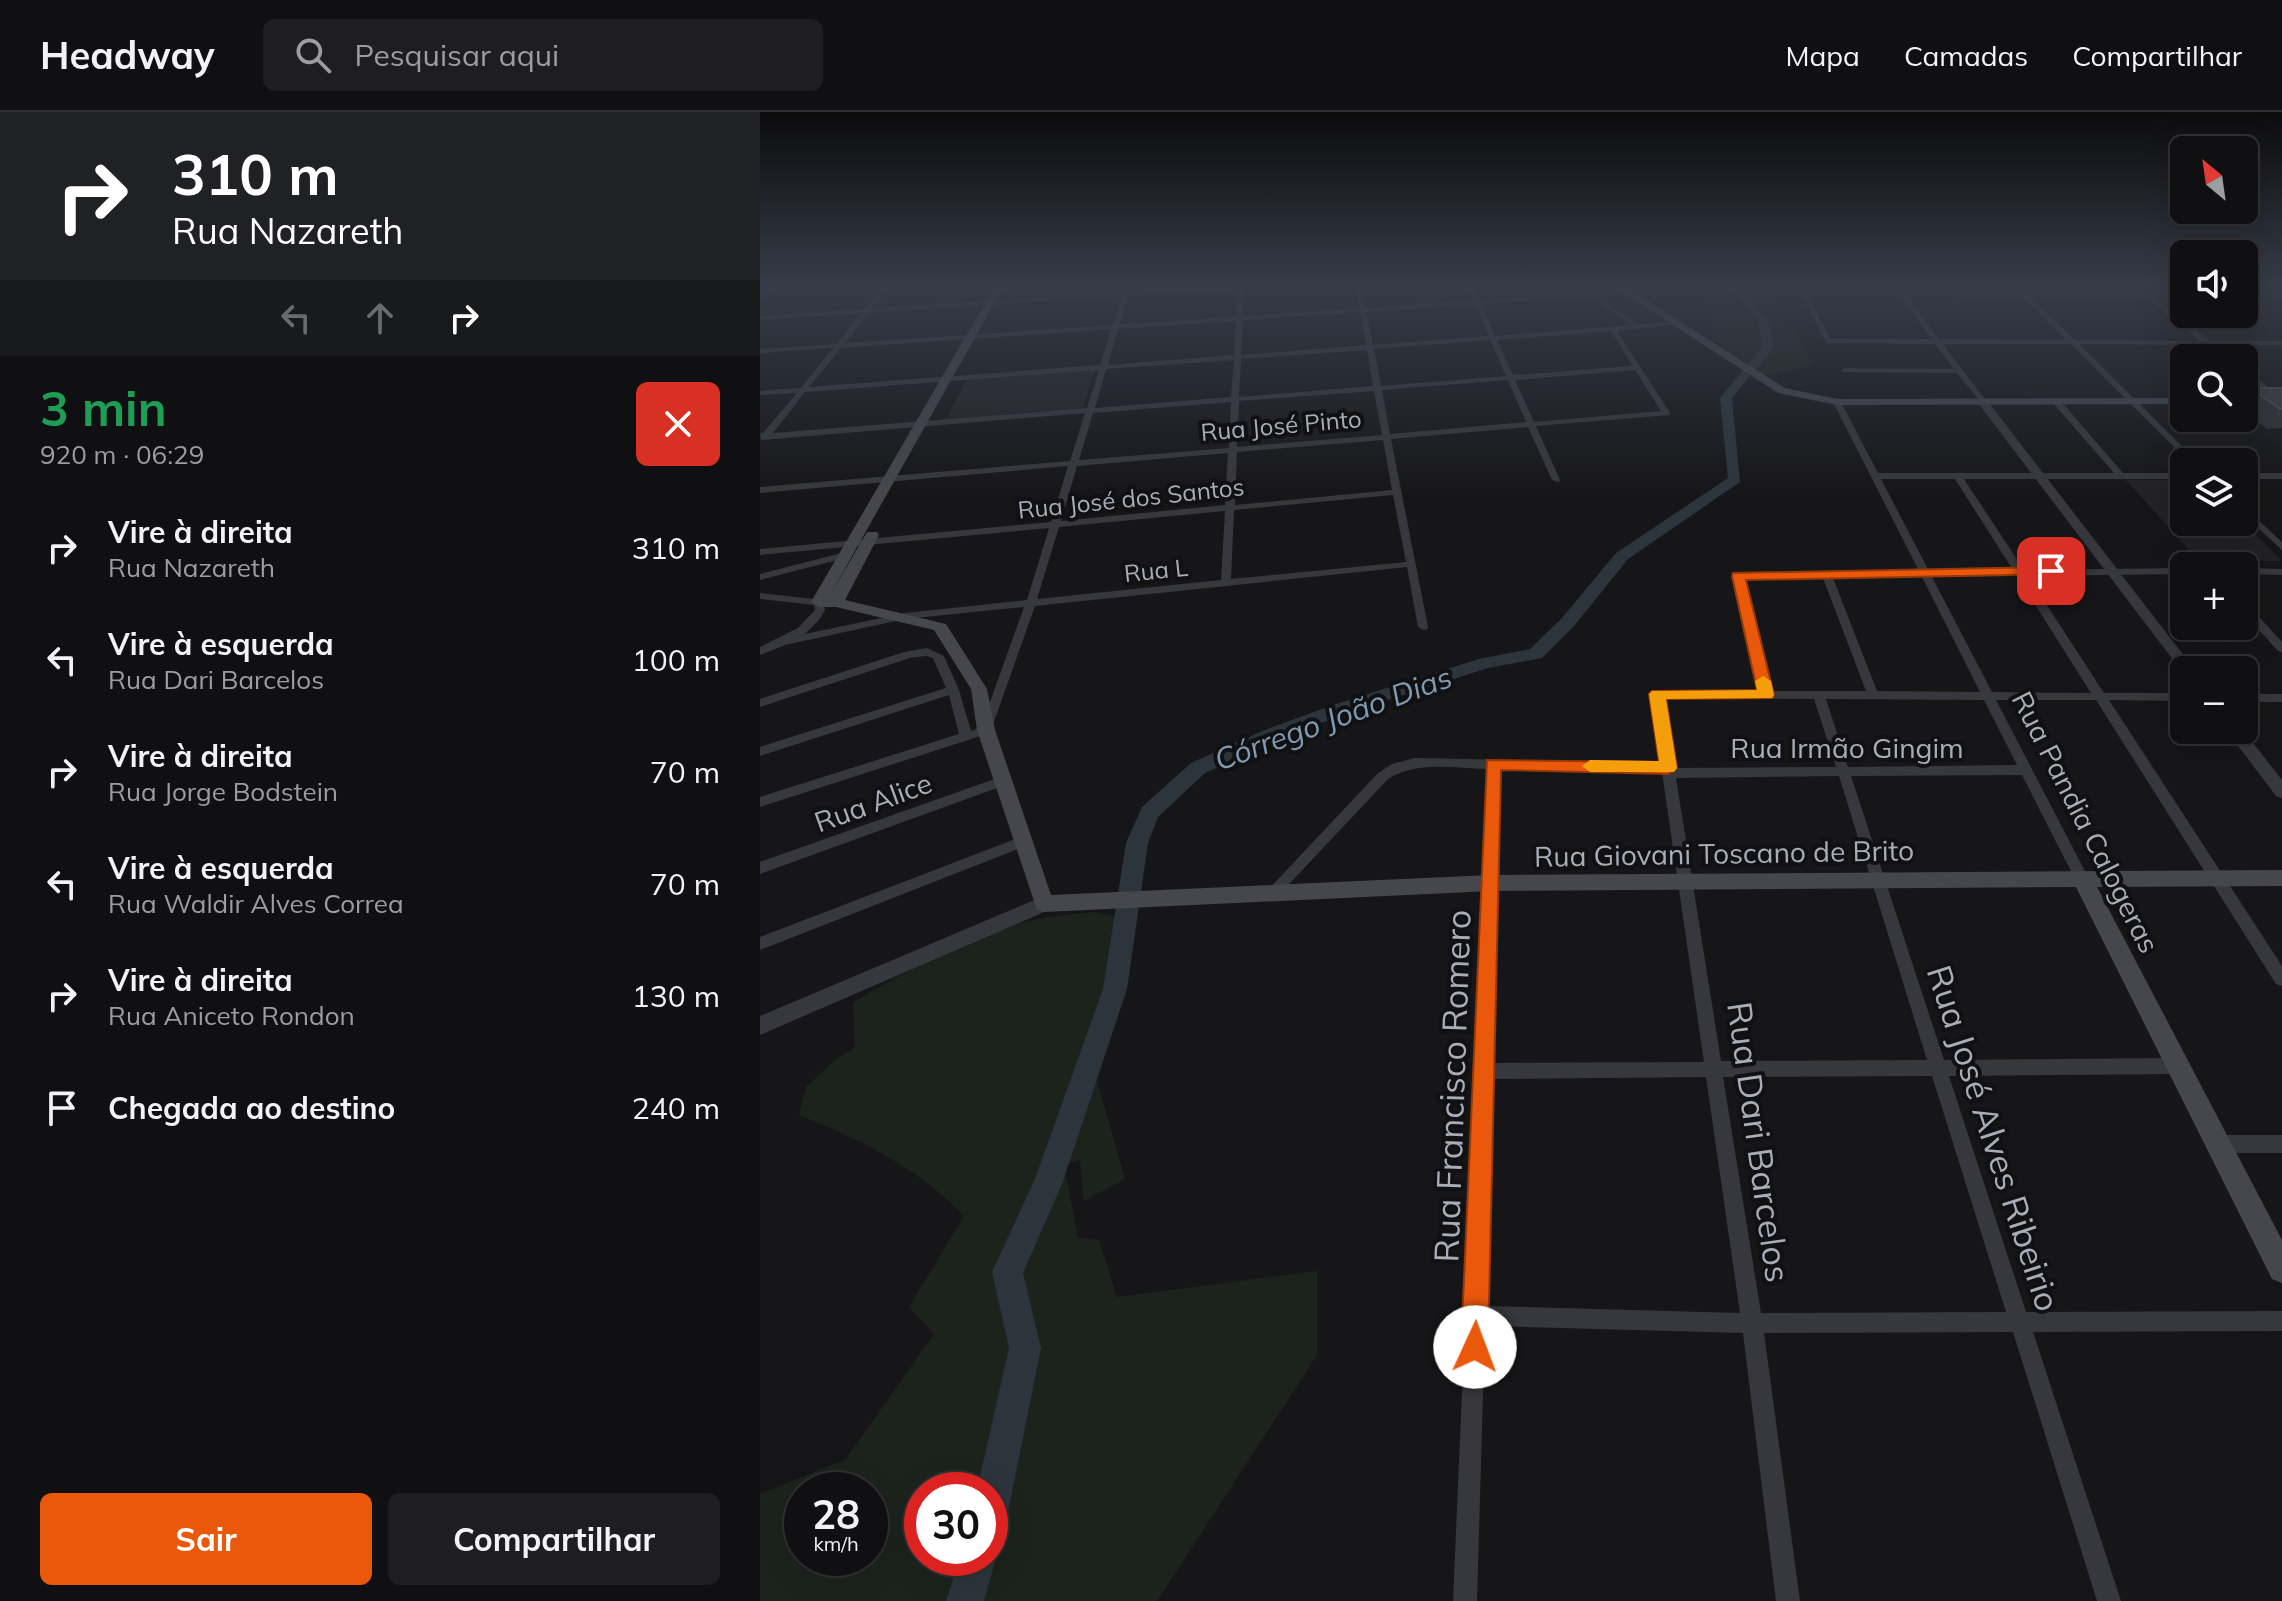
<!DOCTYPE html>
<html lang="pt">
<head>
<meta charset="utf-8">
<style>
	:root { --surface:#101012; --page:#1e1e20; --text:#f1f3f6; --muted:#9c9d9f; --line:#303032; --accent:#ea580c }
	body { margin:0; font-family:Mulish,sans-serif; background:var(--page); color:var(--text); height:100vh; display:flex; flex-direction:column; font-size:30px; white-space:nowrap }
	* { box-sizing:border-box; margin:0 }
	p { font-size:26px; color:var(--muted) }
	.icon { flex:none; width:44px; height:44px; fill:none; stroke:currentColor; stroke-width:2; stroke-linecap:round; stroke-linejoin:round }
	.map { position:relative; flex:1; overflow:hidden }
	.panel { display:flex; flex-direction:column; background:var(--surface); width:760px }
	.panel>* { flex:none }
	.top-card { background:#202124; color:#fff; overflow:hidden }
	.needle { width:52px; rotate:331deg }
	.buttons { position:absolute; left:1410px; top:24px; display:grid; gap:16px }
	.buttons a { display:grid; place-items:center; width:88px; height:88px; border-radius:12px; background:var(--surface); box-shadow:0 8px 32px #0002,0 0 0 2px var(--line); font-size:40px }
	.speed { position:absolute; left:24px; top:1360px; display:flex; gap:16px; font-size:40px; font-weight:700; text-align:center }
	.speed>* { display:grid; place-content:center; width:104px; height:104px; border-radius:50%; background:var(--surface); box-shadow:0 8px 32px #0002,0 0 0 2px var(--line); line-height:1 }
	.speed small { font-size:20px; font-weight:400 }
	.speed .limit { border:12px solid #d22; background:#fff; color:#111 }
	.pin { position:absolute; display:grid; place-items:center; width:68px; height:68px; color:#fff; margin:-34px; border-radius:16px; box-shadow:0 4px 12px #0006 }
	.me { position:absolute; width:88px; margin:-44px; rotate:2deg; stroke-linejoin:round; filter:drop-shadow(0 0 6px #0008) }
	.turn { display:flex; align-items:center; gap:28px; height:168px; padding:0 40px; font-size:36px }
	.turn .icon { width:104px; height:104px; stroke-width:2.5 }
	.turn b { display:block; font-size:56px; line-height:68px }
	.lanes { display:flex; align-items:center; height:76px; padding:0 40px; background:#0003; justify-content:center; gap:40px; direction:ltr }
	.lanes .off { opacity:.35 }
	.round { display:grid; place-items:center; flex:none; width:84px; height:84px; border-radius:12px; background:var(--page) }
	.headline { display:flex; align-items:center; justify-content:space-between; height:136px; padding:0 40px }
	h1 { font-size:48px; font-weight:700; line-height:60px; color:#1e9e55 }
	.cta { display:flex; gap:16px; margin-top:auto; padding:16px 40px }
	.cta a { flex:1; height:92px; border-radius:12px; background:var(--accent); color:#fff; font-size:32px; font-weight:700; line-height:92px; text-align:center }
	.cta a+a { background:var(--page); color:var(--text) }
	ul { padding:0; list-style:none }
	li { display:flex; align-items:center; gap:24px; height:112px; padding:0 40px }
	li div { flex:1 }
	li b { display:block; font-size:30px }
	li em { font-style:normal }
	header { display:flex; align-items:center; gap:48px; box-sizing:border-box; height:112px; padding:0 40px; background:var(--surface); border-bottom:2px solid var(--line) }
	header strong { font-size:38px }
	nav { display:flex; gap:44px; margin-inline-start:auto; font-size:28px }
	.search { width:560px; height:72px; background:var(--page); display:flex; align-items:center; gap:20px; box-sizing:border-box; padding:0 28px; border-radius:12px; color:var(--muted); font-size:30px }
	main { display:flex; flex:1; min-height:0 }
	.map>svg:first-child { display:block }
	.built { fill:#222225 }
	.green { fill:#1c231d; fill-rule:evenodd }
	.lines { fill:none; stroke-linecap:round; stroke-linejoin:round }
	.river { fill:#2c353c; fill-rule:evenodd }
	.minor { fill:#37383d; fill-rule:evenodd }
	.tertiary { fill:#37383d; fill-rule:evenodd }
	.secondary { fill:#45474d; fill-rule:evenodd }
	.wall { fill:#323236 }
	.building { fill:#3f3f44; stroke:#4f5156; stroke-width:2 }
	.route { fill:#ea580c; stroke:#983908; stroke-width:2 }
	.slow { fill:#f59e0b }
	.labels { text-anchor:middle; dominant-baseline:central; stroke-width:8; stroke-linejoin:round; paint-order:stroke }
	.far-street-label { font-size:24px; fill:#a8adb8; stroke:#111113 }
	.street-label { font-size:28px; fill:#a8adb8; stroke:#111113 }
	.water-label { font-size:30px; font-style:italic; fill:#7f9bb3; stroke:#111113 }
	.near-street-label { font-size:34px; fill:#a8adb8; stroke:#111113 }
</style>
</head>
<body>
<header>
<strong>Headway</strong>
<div class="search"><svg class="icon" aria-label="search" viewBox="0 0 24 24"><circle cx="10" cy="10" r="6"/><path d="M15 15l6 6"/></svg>Pesquisar aqui</div>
<nav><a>Mapa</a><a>Camadas</a><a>Compartilhar</a></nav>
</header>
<main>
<section class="panel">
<div class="top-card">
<div class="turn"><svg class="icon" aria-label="right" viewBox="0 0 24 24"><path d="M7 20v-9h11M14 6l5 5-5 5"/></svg><div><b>310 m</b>Rua Nazareth</div></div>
<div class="lanes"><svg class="icon off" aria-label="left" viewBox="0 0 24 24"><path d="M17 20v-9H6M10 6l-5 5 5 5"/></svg><svg class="icon off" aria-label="ahead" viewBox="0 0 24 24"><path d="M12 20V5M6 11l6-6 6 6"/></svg><svg class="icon" aria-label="right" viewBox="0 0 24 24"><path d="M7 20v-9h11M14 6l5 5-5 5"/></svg></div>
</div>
<div class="headline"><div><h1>3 min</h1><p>920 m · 06:29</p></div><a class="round" style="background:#d93025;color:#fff"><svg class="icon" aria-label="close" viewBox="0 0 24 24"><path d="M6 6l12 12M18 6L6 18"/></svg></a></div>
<ul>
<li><svg class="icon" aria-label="right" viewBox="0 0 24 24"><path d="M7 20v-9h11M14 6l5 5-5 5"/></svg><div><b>Vire à direita</b><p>Rua Nazareth</p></div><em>310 m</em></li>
<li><svg class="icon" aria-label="left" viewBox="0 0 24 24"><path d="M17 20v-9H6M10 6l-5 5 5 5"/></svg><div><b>Vire à esquerda</b><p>Rua Dari Barcelos</p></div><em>100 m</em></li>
<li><svg class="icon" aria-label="right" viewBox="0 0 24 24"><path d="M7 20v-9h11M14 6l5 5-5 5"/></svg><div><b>Vire à direita</b><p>Rua Jorge Bodstein</p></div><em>70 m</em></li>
<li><svg class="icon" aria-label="left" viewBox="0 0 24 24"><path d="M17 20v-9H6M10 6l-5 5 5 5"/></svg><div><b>Vire à esquerda</b><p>Rua Waldir Alves Correa</p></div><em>70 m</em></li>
<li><svg class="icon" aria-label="right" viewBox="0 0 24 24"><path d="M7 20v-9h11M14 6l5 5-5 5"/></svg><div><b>Vire à direita</b><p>Rua Aniceto Rondon</p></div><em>130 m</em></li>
<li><svg class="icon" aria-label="arrive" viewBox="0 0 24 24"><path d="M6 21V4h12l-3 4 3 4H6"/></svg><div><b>Chegada ao destino</b></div><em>240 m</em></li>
</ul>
<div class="cta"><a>Sair</a><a>Compartilhar</a></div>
</section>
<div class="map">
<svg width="1522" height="1489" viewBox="0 0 1522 1489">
	<rect width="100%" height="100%" fill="#161618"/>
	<g class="built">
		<path d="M335,257L323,296L186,307L208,266Z"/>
		<path d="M1366,368H1424V410H1483L1522,449H1439Z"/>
	</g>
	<g class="green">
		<path d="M943,174H985L989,181H1022L1001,201L1036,217L1053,253L1006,264L952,227L946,179Z"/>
		<path d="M335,800L366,807L368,824L366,858L345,923L337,969L365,1067L324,1089L320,1048L304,1053L318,1126L339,1128L357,1185L557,1159V1243L397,1489H0V1382L86,1347L174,1222L149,1195L204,1104C159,1056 99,1027 39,1003L46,975L73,950L95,935L93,890L214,822L287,805ZM42,1378H110V1446H42ZM162,1378H230V1446H162Z"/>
	</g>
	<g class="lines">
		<g class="river">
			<path d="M968,174H979L1008,208L1014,235L972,286L980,370L868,447L814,514L782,546L728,556L587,601L521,627L445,661L398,705L388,731L367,877L302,1072L263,1161L281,1236L248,1400L243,1413L230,1418V1378H217L249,1236L232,1160L275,1067L343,877L366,731L382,695L431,651L507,617L573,593L719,547L770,537L802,506L856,441L968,366L960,286L1002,235L998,209Z"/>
			<path d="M231,1433L236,1446L224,1489H186L200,1446H230Z"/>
		</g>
		<g class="minor">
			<path d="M8,174H15L0,188V182Z"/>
			<path d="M123,174H130L112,196L363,180L365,174H371L370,179L484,174L483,204L599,196L595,174H601L605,196L713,188L707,174H713L719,188L866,178L868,181L836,184L880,213L917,210L920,212L857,219L910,301L909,303L776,314L800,368L799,370L792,368L768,315L631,327L668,515L667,517L663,518L658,515L647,455L275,494L230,621L0,695V685L199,622L189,583L0,644V635L186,576L173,546L166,544L150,546L0,595V587L144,540L167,536L184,544L199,578L211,619L221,615L264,495L145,507L25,533L0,543V535L38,516L55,498L54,493L0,487V481L63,488L65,498L59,508L45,522L145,501L267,488L289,416L0,443V437L291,410L308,354L0,381V375L310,349L325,301L1,328L0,321H3L37,281L0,283V279L41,276L73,236L0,241V237L77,232L101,201L0,208V204L105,197ZM478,176L476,205L360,212L368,183ZM362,184L353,213L85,231L109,201ZM828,184L872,213L735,224L721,192ZM715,192L729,224L613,233L606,200ZM600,200L606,233L481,243L483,208ZM476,209L474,243L348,253L358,217ZM351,217L340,253L49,275L81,236ZM851,219L873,254L753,263L737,228ZM730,228L746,264L621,274L614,237ZM607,238L613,274L479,285L481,247ZM474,248L471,285L335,296L346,257ZM339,258L327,296L13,321L45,280ZM875,258L901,299L774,310L755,268ZM748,268L766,310L630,322L622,278ZM614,279L622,323L477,335L479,289ZM471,290L469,336L319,348L333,301ZM623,328L632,378L475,393L477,340ZM468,341L465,393L301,409L317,354ZM633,383L646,450L471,467L474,398ZM465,399L461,468L277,487L299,415Z"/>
			<path d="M1138,175L1144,180L1259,181L1258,179L1261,177L1266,181H1424V185H1394L1449,229H1522V233H1455L1471,246H1462L1446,233L1319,232L1438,350H1429L1311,232H1183L1226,289L1222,291L1197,261L1082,260L1081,258L1085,256L1194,257L1175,232L1066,231L1041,182L1044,180H1137L1135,177ZM1048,184H1140L1172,227H1071ZM1147,184L1263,185L1306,228L1179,227ZM1270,185H1386L1440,229L1315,228Z"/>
			<rect x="1484" y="181" width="38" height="4"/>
			<path d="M1484,257L1522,285V291L1484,263Z"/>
			<path d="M1293,287H1299L1363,361H1424V367H1204L1264,458L1424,456V462L1268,464L1344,581H1424V589L1349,588L1522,854V874L1516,872L1336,588H1236L1329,767L1327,771H1317L1262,663L1091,664L1184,948L1418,946L1424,948L1426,954L1424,960L1418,962L1189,964L1266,1200L1522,1199V1219L1273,1220L1361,1489H1337L1253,1220L1004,1221L1040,1489H1016L983,1221L725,1214L717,1489H693L724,771L727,657C694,656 656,649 628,667L516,786H506L504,782L618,661L632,652L655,646L901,651L891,582L893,579H999L973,464L974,462L1159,459L1073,290L1074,288L1081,290L1118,361H1354L1293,291ZM1121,367H1195L1253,458L1169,459ZM1257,464L1331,581L1232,580L1172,465ZM1162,465L1220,580L1117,579L1073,466ZM1063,466L1106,579H1011L984,467ZM904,586L1054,587L1076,655L915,656ZM1066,587L1224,588L1257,653L1088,655ZM739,657L902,660L944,950L733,951ZM1079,664L1167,948L961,949L916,666ZM1172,964L1246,1200L1001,1201L963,965ZM946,965L980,1201L726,1194L732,967Z"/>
			<rect x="1484" y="361" width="38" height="6"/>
			<path d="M1484,395L1522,430V438L1484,403Z"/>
			<path d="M85,440L89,441V445L0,468V462Z"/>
			<path d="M1484,456L1522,457V463L1484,462Z"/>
			<path d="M1484,492L1488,493L1522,530V540L1518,539L1484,501Z"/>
			<rect x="1484" y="582" width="38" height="8"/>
			<path d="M243,664L249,669L248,672L0,762V750Z"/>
			<path d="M263,724L268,725L270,729L268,733L0,838V825Z"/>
			<path d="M1458,1023H1522V1041H1458L1452,1038L1449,1032L1452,1026Z"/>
		</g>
		<g class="tertiary">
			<path d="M1218,287H1226L1435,558H1424L1423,561L1218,291Z"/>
			<path d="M1466,618H1483L1522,668V686L1516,684Z"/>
			<path d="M284,784L291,787L293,792L291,797L0,923V904Z"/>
		</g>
		<g class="secondary">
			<path d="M235,174H244L69,485L107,420H117L119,423L85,488L186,512L227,577L235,618L291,783L731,763L1522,758V774L1337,775L1522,1128V1171L1512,1167L1316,775L731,779L284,800L277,798L217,618L211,577L174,518L76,495H59L51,490Z"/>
			<path d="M853,174H864L1025,276L1077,287L1424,286V292L1077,293L1018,281Z"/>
		</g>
	</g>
	<path class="wall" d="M1491,276H1522V316L1507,317L1484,298V287Z"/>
	<path class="building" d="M1491,276H1522V297H1520Z"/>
	<linearGradient id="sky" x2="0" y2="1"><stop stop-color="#0c0c0d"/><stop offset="0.45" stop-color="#363c48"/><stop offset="1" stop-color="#363c48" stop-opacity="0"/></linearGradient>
	<rect width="1522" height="383" fill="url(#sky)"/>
	<path class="route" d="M1291,455L1295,457V462L986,468L1014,583L1012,586L906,587L917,656L908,662L741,658L728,1235L724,1245L715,1249L705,1245L701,1235L727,648L899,650L889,582L892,579L997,578L972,464L973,461Z"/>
	<path class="slow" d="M1003,564L1011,569L1014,583L1012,586L906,587L917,656L914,660H830L822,654L830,648L899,649L889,582L892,579L997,578L995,569Z"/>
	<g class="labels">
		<g class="far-street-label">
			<text transform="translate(521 313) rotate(-5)">Rua José Pinto</text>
			<text transform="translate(371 386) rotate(-6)">Rua José dos Santos</text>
			<text transform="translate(396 458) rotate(-6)">Rua L</text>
		</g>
		<g class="street-label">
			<text x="1087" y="635">Rua Irmão Gingim</text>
			<text transform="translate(113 690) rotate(-20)">Rua Alice</text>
			<text transform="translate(1326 710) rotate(63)">Rua Pandia Calogeras</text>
			<text transform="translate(964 741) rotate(-1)">Rua Giovani Toscano de Brito</text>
		</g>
		<g class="water-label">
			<text transform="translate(573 606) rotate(-20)">Córrego João Dias</text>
		</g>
		<g class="near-street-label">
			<text transform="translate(692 974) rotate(-88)">Rua Francisco Romero</text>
			<text transform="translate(1234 1026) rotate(72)">Rua José Alves Ribeirio</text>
			<text transform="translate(999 1030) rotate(82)">Rua Dari Barcelos</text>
		</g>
	</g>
</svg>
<div class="buttons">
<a><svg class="needle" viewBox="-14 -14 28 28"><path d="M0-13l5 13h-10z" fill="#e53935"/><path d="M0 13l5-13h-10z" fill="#9c9d9f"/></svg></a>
<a><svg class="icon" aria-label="sound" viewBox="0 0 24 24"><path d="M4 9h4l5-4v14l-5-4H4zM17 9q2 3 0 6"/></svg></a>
<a><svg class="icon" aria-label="search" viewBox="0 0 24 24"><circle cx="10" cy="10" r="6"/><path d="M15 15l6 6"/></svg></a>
<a><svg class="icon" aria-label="layers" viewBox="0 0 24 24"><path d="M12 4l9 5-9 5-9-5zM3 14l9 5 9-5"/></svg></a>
<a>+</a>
<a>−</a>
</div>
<div class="speed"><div>28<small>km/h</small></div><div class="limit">30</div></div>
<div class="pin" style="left:1291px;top:459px;background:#d93025"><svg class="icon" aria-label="arrive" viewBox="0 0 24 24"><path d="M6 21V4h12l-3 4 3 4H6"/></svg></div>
<svg class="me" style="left:715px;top:1235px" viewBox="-20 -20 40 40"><circle r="19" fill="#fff"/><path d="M0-13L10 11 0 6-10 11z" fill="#ea580c"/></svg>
</div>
</main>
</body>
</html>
